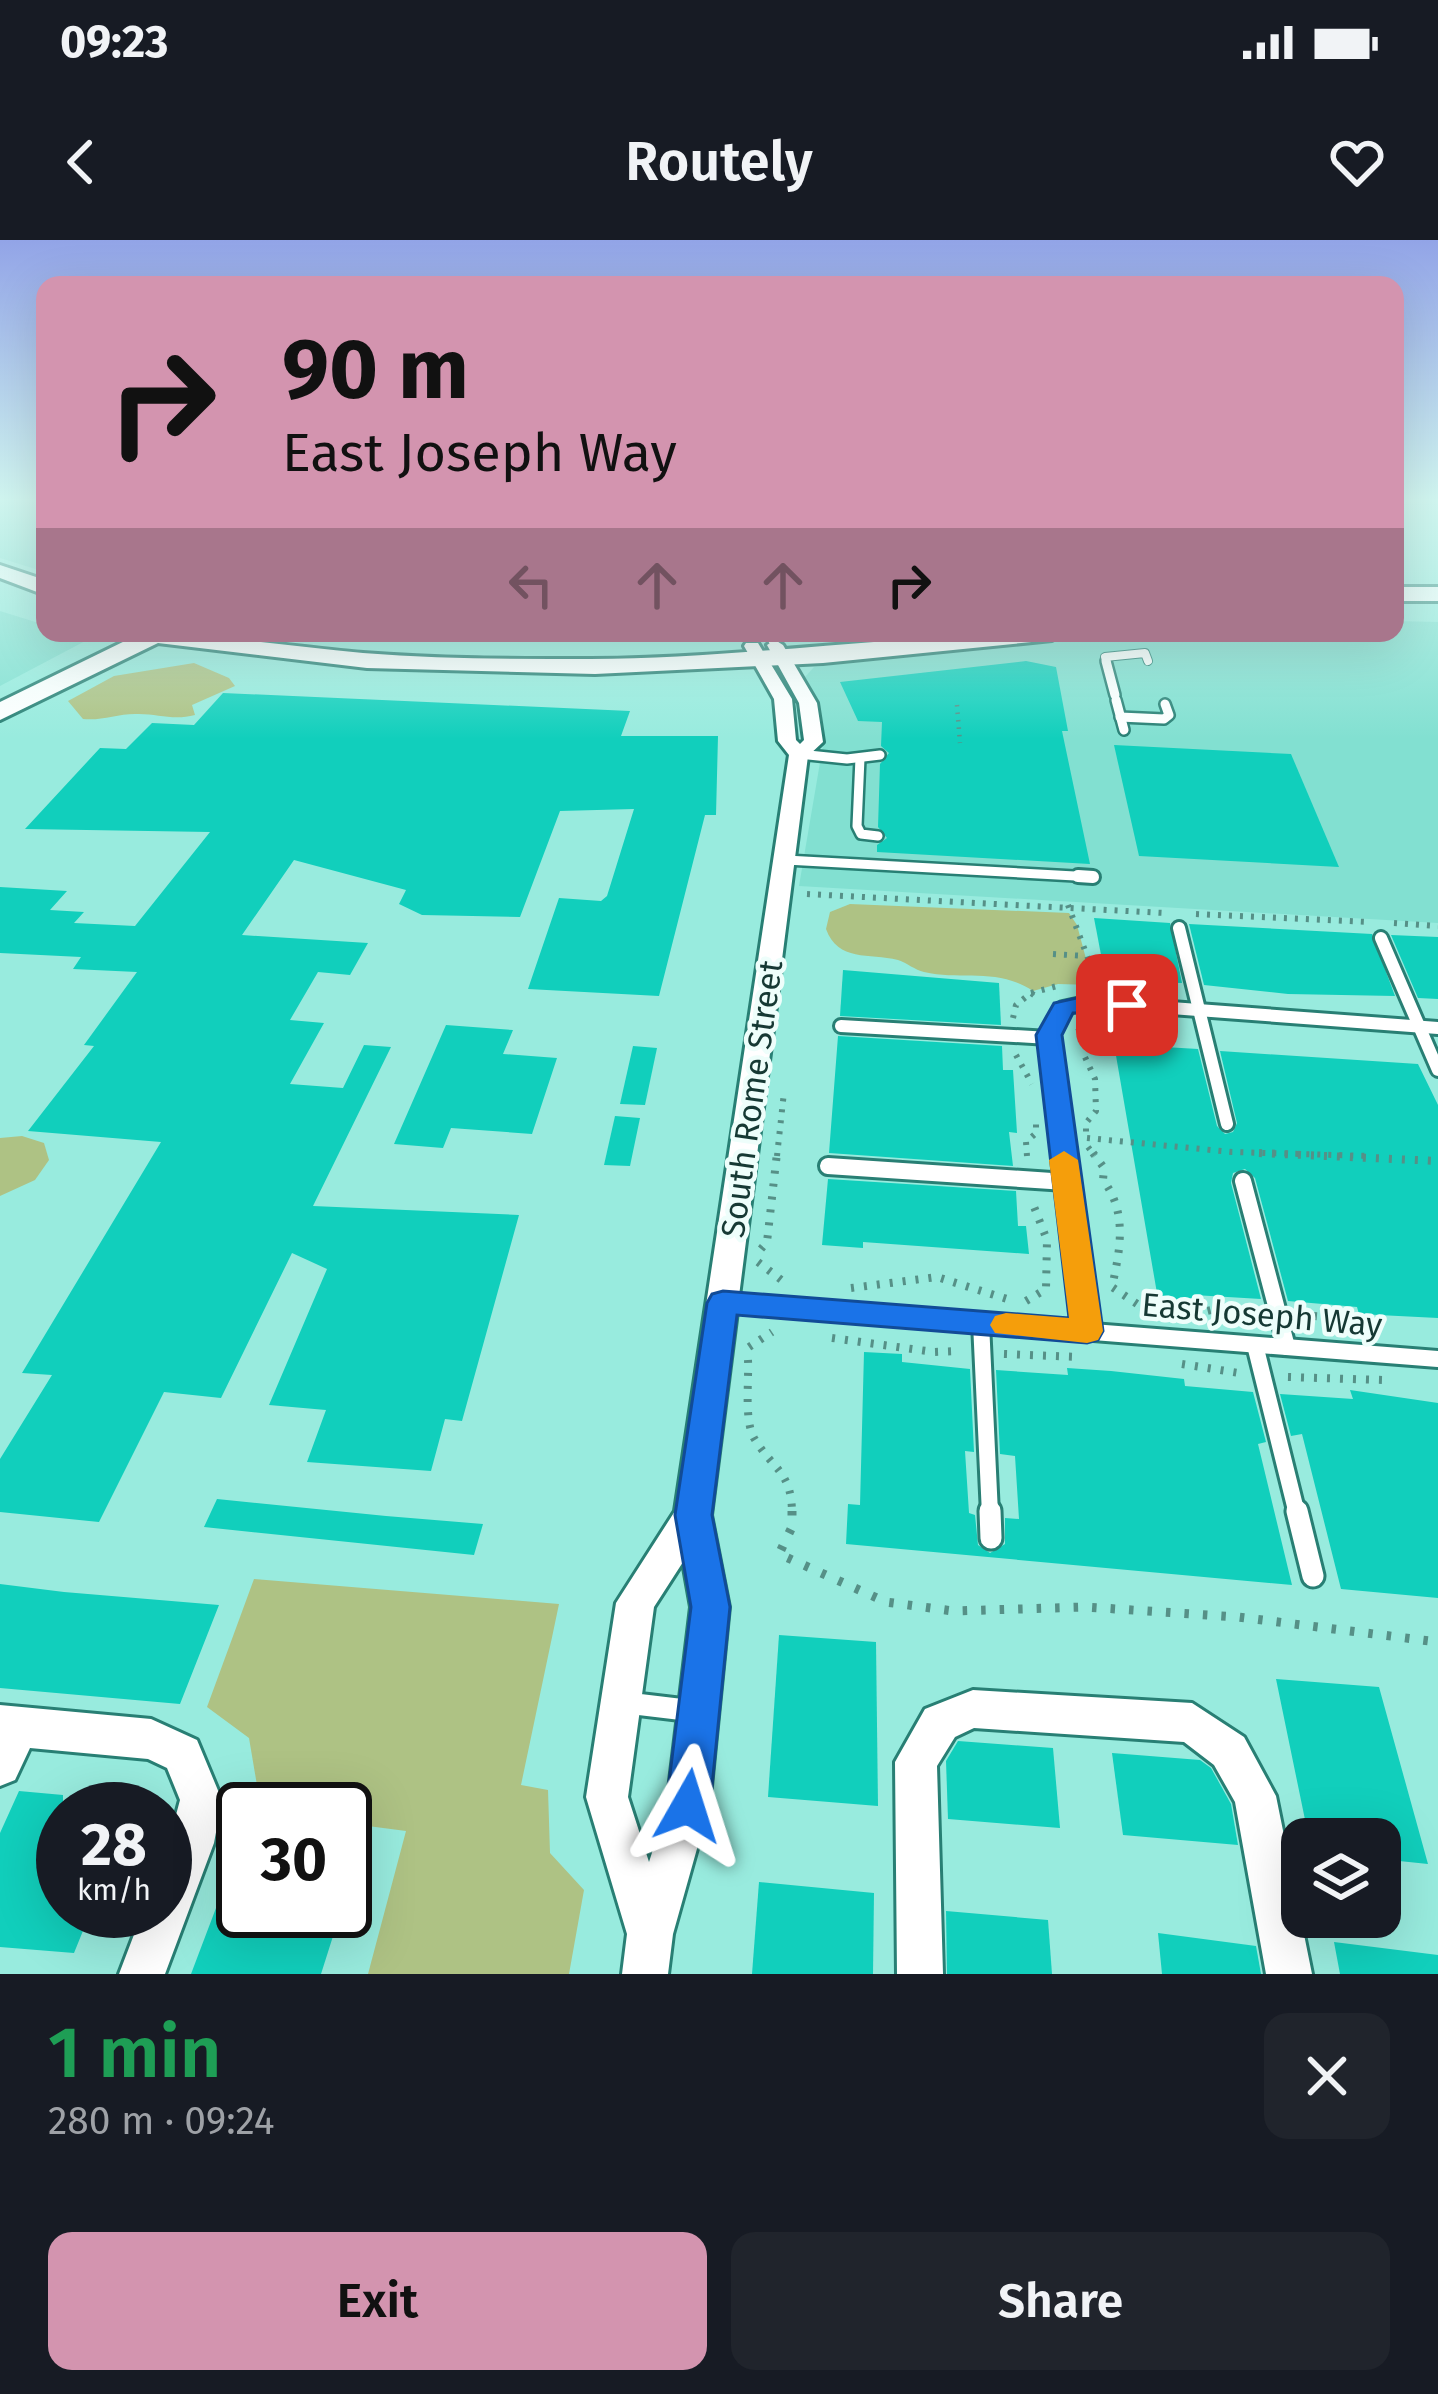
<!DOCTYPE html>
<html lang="en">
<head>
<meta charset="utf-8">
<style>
	:root { --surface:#171b24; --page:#20242c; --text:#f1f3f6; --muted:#9ea1a6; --accent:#d394af }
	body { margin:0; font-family:"Fira Sans",sans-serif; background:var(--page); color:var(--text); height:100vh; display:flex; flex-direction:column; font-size:45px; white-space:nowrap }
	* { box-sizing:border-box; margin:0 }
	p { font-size:39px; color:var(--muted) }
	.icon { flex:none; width:66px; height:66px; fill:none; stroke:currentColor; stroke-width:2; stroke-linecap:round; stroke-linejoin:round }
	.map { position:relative; height:1734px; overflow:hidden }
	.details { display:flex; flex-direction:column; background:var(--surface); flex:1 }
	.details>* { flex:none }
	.banner { position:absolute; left:36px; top:36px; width:1368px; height:366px; border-radius:24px; box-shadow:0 12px 48px #0002; background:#d394af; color:#111; overflow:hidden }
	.fabs { position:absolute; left:1281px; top:1578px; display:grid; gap:24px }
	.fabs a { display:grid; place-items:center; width:120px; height:120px; border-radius:24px; background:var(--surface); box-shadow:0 12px 48px #0002; font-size:60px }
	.speed { position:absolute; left:36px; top:1542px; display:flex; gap:24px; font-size:60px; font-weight:700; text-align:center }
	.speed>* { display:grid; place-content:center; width:156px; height:156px; border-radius:50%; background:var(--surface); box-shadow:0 12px 48px #0002; line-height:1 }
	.speed small { font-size:30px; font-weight:400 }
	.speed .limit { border:6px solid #111; border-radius:18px; background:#fff; color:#111 }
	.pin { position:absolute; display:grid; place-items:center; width:102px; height:102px; color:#fff; margin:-51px; border-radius:24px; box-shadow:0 6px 18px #0006 }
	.me { position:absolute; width:132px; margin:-66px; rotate:6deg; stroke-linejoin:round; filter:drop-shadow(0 0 9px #0008) }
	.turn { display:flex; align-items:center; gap:42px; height:252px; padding:0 48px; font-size:54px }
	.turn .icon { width:156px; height:156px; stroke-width:2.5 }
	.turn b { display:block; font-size:84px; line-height:102px }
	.lanes { display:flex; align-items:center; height:114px; padding:0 48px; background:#0003; justify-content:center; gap:60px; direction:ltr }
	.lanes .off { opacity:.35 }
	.round { display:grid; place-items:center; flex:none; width:126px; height:126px; border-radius:24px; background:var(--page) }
	.summary { display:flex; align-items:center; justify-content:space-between; height:204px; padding:0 48px }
	h1 { font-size:72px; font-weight:600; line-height:90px; color:#1e9e55 }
	.action { display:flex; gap:24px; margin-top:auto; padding:24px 48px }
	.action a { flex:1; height:138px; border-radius:24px; background:var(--accent); color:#111; font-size:48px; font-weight:600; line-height:138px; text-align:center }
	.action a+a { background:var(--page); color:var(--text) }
	.status { display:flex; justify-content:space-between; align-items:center; height:84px; padding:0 60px; background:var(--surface); direction:ltr }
	.status svg { height:33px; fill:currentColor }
	header { display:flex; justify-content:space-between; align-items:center; height:156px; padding:0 48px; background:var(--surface); font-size:54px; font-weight:600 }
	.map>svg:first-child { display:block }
	.built { fill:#82e0d1 }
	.green { fill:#aec284 }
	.building { fill:#11cfbc }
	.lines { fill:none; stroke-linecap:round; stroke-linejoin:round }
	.lane-far4-casing { stroke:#287f74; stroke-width:10 }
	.lane-far3-casing { stroke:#287f74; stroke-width:14 }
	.lane-far2-casing { stroke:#287f74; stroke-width:18 }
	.lane-far1-casing { stroke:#287f74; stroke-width:22 }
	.lane-casing { stroke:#287f74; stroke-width:27 }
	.street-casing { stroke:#287f74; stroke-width:6 }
	.secondary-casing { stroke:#287f74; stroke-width:6 }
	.path-far3 { stroke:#569087; stroke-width:4.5; stroke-dasharray:1.5 6; stroke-linecap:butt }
	.path-far2 { stroke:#569087; stroke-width:6; stroke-dasharray:3 8; stroke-linecap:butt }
	.path-far1 { stroke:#569087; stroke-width:8; stroke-dasharray:3 10; stroke-linecap:butt }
	.path { stroke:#569087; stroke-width:9; stroke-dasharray:4.5 14; stroke-linecap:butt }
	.lane-far4 { stroke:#fff; stroke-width:8 }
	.lane-far3 { stroke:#fff; stroke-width:9 }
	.lane-far2 { stroke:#fff; stroke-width:12 }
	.lane-far1 { stroke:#fff; stroke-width:16 }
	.lane { stroke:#fff; stroke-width:21 }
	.street { fill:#fff; fill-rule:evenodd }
	.secondary { fill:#fff; fill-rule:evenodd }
	.route { fill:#1a73e8; stroke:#114b97; stroke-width:3 }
	.slow { fill:#f59e0b }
	.labels { text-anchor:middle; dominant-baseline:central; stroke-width:9; stroke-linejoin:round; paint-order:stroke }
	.street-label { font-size:33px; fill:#163934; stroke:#eefefb }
</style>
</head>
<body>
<div class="status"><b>09:23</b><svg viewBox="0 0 49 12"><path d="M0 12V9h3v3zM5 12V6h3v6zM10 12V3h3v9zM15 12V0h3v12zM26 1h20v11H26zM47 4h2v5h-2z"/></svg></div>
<header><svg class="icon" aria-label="back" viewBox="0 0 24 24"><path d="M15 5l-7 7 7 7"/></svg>Routely<svg class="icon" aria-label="heart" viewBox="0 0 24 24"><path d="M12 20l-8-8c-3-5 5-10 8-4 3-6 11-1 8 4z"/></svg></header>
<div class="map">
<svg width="1438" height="1734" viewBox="0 0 1438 1734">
	<rect width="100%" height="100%" fill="#98ebde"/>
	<g class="built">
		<path d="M0,257H45V332L0,318Z"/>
		<path d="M0,371L45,385V393H76L89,399L0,446Z"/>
		<path d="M1395,381L1438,382V683L799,646L824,499L819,462L805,437L814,427L1123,393H1395Z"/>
	</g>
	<g class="green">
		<path d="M194,423L229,438L235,446L192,465L195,475C172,481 157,473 135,474C117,474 101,481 83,479L68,461L114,436Z"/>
		<path d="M850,664L1069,673L1077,685L1093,745L1058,744L1033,751C997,727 963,741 924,732C915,730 907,723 898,720C869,713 838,722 826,689L830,672Z"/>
		<path d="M22,896L44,903L49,920L35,940L0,956V898Z"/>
		<path d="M254,1339L559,1364L521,1545L548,1550L550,1613L584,1650L569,1734H368L406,1591L345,1583V1569H261L249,1498L207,1467Z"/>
	</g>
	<g class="building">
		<path d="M1026,421L1056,427L1068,491H1062L1090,624L877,612V605L887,598L878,587L880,524L889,513L881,506L882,482L858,481L840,442Z"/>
		<path d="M223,453L630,471L621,496H718L716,575H705L659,756L528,749L559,658L601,661L607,656L634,569L560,571L520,677L422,675L399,664L406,650L294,620L242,695L368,703L350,735L318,732L290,780L324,783L290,844L343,848L364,805L391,807L313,966L519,975L462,1181L445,1179L431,1231L307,1222L326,1170L269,1165L327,1029L292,1013L221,1158L164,1152L99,1282L0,1272V1219L52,1135L22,1133L161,902L28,891L94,806L84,805L137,732L73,729L81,717L0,713V647L67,651L50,670L84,672L74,683L135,686L210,592L25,589L100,508L126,509L152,483L194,485Z"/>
		<path d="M1114,505L1291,514L1339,627L1139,616Z"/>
		<path d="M1094,678L1170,683L1182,743L1106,741Z"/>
		<path d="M1189,684L1372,694L1395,756L1288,754L1204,745Z"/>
		<path d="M1391,695L1438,697V759L1418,758Z"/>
		<path d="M843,730L999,743L1001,785L840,776Z"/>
		<path d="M446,785L513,790L503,814L557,818L532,894L451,888L443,908L394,904Z"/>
		<path d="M838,796L1002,806L1003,830H1013L1017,893L1009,892L1013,926L829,913Z"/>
		<path d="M1114,804L1198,809L1217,886L1225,894L1233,892L1237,883L1220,811L1418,824L1438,865V1078L1359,1074L1357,1067L1288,1061L1255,938L1245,929L1233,933L1231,943L1261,1059L1194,1055L1196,1061L1158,1059Z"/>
		<path d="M633,806L657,808L645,865L620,864Z"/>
		<path d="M615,876L640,878L630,926L604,925Z"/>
		<path d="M828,939L1016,951L1018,986H1026L1029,1014L863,1002V1008L822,1005Z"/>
		<path d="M864,1112L902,1114V1122L970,1129L974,1212L965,1211L969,1273L975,1275L978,1305L990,1313L1005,1304V1278L1019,1279L1015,1216L1000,1214L996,1130L1068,1135L1067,1128L1111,1131L1184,1139L1185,1146L1253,1152L1266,1202L1258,1204L1292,1345L846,1304L848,1264L860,1265Z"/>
		<path d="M1350,1150L1438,1163V1358L1341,1349L1302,1194L1291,1196L1280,1154L1353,1159Z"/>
		<path d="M217,1259L386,1276L483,1284L474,1315L204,1287Z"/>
		<path d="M0,1344L64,1352L219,1365L180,1464L0,1448Z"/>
		<path d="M779,1395L876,1402L878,1566L768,1557Z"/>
		<path d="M1276,1439L1379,1447L1428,1624L1380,1619V1599H1309Z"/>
		<path d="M958,1501L1053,1508L1060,1588L948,1579L946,1521Z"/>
		<path d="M1112,1513L1200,1520L1211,1528L1231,1564L1238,1605L1123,1595Z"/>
		<path d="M19,1551L63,1555V1671H91L74,1713L0,1707V1593Z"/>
		<path d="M241,1602L243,1671H341L321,1734H191Z"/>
		<path d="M759,1642L874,1653L873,1734H752Z"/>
		<path d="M946,1671L1048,1680L1052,1734H947Z"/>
		<path d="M1158,1693L1256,1706L1261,1734H1162Z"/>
		<path d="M1334,1702L1438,1715V1734H1340Z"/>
	</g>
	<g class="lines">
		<defs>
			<g id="lane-far4">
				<path d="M768,393L775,405"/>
				<path d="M1107,424L1105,417L1145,413L1148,421"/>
			</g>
			<g id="lane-far3">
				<path d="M1106,421L1115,455"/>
				<path d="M1116,460L1124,490"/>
				<path d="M1120,477L1164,479L1169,475L1165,464"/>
				<path d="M799,514L847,519L880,515"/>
				<path d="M860,518L857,586L861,594L878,596"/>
				<path d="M786,620L1093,637"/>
			</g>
			<g id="lane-far2">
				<path d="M1078,636L1093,637"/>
				<path d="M1179,688L1227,884"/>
				<path d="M1381,698L1438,830"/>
				<path d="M841,786L1049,798"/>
				<path d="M1065,916L1049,795L1063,768L1091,762L1438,788"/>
			</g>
			<g id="lane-far1">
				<path d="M1064,913L1087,1091"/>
				<path d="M828,926L1066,942"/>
				<path d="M1243,941L1287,1107"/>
				<path d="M723,1063L1438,1119"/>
				<path d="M981,1083L990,1274"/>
				<path d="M1255,1105L1297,1274"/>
			</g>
			<g id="lane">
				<path d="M990,1271L991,1298"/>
				<path d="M1297,1271L1313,1336"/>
				<path d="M627,1463L694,1471"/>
			</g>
			<g id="street">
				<path d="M775,400L783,405L817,463L823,502L808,516L711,1275L729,1367L709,1566L673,1694L668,1734H622L627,1694L586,1557L616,1363L675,1271L789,515L778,501L774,459L744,406L746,403H758L792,459L796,500L800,504L804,500L799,463L767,405ZM683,1322L691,1367L667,1566L649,1622L628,1557L654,1367Z"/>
				<path d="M973,1450L1192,1463L1244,1497L1276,1556L1312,1734H1266L1235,1562L1214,1525L1184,1502L974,1488L955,1497L937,1526L943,1734H897L895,1522L925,1469Z"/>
				<path d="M0,1465L151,1479L197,1500L222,1560L214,1603L165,1734H119L143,1671H165V1616L180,1560L167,1528L148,1519L30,1508L15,1540L0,1546Z"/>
			</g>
			<g id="secondary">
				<path d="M0,325L45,340V355L0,338Z"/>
				<rect x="1395" y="347" width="43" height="14"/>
				<path d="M127,393C206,393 284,406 363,413C439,419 515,419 591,419C749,418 906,393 1064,393L1052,400L823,423L595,434L367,428L158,403L0,480V462L131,398Z"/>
			</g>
		</defs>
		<use href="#lane-far4" class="lane-far4-casing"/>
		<use href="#lane-far3" class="lane-far3-casing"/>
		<use href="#lane-far2" class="lane-far2-casing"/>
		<use href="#lane-far1" class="lane-far1-casing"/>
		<use href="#lane" class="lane-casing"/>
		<use href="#street" class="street-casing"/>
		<use href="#secondary" class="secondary-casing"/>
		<path class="path-far3" d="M957,465L960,503"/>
		<g class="path-far2">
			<path d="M807,654L1165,673"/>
			<path d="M1068,665L1098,745"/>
			<path d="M1196,674L1369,682"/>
			<path d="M1394,683L1438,686"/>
			<path d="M1053,714L1085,716"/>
			<path d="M1031,753L1057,746"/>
			<path d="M1013,778L1016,765L1031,753L1037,757"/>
			<path d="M1078,788L1088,806L1084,815L1095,839L1096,871L1086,883V893"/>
			<path d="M1016,815L1032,844"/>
			<path d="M1087,898L1232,912L1370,916"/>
			<path d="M1088,907L1095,916"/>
			<path d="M777,916L784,852"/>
			<path d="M1027,916L1026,902L1036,893V881"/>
		</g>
		<g class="path-far1">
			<path d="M1093,913L1104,928L1103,940C1128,973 1120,1010 1112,1047L1146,1070"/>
			<path d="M1259,913L1438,921"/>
			<path d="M761,1009L767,1002L777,913"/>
			<path d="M758,1022L784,1042"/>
			<path d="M851,1048L937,1037L1007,1059"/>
			<path d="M1026,1061L1046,1049L1047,1000L1031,959"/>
			<path d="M1195,1074L1227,1066L1252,1070"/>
			<path d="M1301,1075L1348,1079L1376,1088"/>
			<path d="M832,1098L934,1112L961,1111"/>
			<path d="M749,1107L772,1092"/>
			<path d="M1004,1114L1081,1117"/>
			<path d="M748,1120C749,1141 744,1180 754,1198C773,1230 792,1231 792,1274"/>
			<path d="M1182,1124L1239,1133"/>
			<path d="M1288,1137L1383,1140"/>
		</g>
		<path class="path" d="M792,1271V1287L779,1314L886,1362L953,1371L1086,1367L1238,1377L1438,1402"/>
		<use href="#lane-far4" class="lane-far4"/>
		<use href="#lane-far3" class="lane-far3"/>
		<use href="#lane-far2" class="lane-far2"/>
		<use href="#lane-far1" class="lane-far1"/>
		<use href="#lane" class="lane"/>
		<use href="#street" class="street"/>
		<use href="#secondary" class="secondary"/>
	</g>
	<linearGradient id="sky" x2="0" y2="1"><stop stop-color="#92a4e7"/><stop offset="0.52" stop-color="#d1f6f0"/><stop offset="1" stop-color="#d1f6f0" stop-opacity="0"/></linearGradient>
	<rect width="1438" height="499" fill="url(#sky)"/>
	<path class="route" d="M1090,755L1127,757L1139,765L1127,772L1073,773L1062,795L1103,1091L1098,1100L1087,1103L737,1075L712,1275L730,1367L710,1566L704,1582L688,1588L673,1582L666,1566L691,1367L675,1275L707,1063L712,1054L723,1051L1069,1078L1036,795L1054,763Z"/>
	<path class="slow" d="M1064,911L1078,920L1103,1091L1098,1100L1087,1103L995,1093L990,1085L995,1076L1006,1073L1069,1078L1049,920Z"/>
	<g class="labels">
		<g class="street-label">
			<text transform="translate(752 859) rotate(-82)">South Rome Street</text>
			<text transform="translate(1262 1075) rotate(5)">East Joseph Way</text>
		</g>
	</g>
</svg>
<div class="fabs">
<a><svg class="icon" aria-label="layers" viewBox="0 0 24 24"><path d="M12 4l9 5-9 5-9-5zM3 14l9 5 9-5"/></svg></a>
</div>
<div class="speed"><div>28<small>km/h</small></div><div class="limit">30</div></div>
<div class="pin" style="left:1127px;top:765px;background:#d93025"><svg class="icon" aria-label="arrive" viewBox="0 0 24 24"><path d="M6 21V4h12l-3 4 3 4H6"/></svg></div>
<svg class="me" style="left:688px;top:1566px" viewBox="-20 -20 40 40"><path d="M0-17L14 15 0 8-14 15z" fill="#1a73e8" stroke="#fff" stroke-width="4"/></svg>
<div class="banner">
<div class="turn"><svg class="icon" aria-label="right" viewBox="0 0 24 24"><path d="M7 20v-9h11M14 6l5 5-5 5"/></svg><div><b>90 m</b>East Joseph Way</div></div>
<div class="lanes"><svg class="icon off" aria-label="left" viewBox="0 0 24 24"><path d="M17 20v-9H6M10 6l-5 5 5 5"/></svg><svg class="icon off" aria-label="ahead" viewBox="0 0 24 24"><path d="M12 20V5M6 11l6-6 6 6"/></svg><svg class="icon off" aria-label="ahead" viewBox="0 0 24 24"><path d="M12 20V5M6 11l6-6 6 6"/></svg><svg class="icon" aria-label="right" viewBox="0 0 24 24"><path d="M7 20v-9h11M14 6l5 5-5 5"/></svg></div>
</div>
</div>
<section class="details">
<div class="summary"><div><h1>1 min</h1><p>280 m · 09:24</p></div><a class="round"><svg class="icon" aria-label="close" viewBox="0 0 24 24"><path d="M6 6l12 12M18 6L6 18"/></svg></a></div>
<div class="action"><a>Exit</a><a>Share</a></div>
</section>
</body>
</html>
